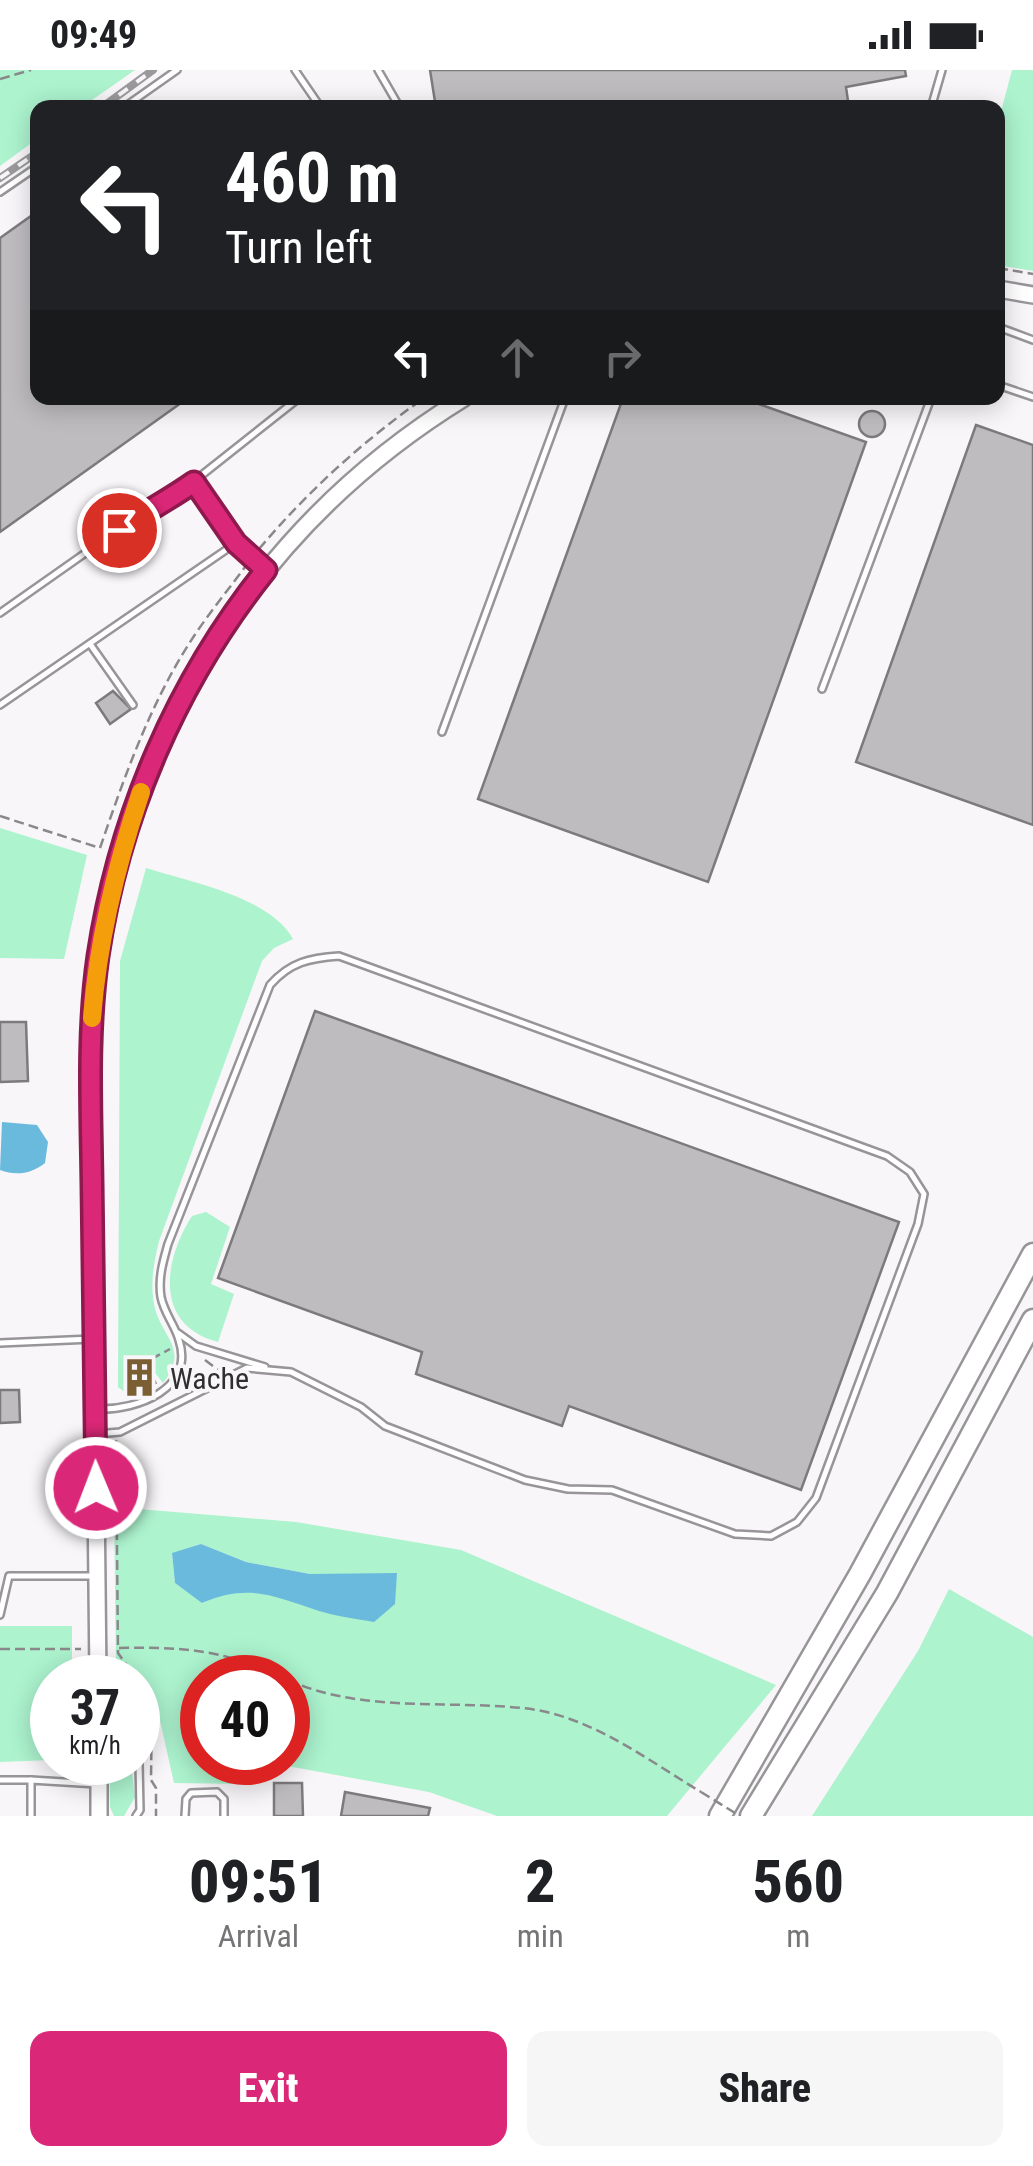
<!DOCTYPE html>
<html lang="en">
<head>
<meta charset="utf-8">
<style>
	:root { --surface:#fff; --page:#f6f6f6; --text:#202124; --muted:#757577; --accent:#db2777 }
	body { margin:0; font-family:"Roboto Condensed",sans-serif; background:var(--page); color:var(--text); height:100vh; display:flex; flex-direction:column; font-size:38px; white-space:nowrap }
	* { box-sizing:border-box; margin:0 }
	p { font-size:32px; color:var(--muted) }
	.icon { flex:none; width:55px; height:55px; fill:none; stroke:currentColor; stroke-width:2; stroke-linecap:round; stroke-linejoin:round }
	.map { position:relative; height:1746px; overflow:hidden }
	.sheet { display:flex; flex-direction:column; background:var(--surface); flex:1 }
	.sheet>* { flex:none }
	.guide { position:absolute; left:30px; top:30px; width:975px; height:305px; border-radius:20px; box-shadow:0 5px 25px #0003; background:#202124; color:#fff; overflow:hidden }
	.speed { position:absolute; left:30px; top:1585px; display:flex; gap:20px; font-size:50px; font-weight:700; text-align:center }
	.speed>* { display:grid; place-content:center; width:130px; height:130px; border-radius:50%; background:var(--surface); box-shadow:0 5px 25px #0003; line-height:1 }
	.speed small { font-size:25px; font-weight:400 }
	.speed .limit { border:15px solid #d22; background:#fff; color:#111 }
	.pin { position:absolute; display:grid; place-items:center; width:85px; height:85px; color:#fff; margin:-42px; border:5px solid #fff; border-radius:50%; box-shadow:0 2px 10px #0007 }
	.me { position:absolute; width:110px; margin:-55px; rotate:359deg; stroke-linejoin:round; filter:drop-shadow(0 0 8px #0008) }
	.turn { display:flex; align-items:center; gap:35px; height:210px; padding:0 30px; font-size:45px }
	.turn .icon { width:130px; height:130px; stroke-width:2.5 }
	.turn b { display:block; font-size:70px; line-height:85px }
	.lanes { display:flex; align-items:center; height:95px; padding:0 30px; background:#0003; justify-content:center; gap:50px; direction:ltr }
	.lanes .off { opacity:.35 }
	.eta { display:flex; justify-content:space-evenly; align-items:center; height:170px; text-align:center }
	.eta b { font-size:60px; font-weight:800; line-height:70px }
	.cta { display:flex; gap:20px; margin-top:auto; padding:20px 30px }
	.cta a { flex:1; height:115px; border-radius:20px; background:var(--accent); color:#fff; font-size:40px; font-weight:800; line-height:115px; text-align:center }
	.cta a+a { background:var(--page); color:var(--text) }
	.status { display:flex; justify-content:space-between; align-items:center; height:70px; padding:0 50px; background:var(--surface); direction:ltr }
	.status svg { height:28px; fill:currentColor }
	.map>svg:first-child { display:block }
	.green { fill:#acf3ce; fill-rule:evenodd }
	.water { fill:#6abade }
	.building { fill:#bebcbf; stroke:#7d7a7e; stroke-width:2.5 }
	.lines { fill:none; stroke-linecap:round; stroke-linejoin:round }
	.lane-casing { stroke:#989599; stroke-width:10 }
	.secondary-casing { stroke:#989599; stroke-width:20 }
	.highway-casing { stroke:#989599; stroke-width:25 }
	.path { stroke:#8a888b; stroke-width:2.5; stroke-dasharray:10 5; stroke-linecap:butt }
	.lane { stroke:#fff; stroke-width:5 }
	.secondary { stroke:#fff; stroke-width:15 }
	.highway { stroke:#fff; stroke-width:20 }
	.rail-casing { stroke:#9a999b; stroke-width:8 }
	.rail { stroke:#f8f6f9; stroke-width:4; stroke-dasharray:11; stroke-linecap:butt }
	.path-bridge { stroke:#8a888b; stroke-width:2.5; stroke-dasharray:10 5; stroke-linecap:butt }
	.route-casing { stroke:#8e194d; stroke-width:25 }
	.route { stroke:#db2777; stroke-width:18 }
	.slow { stroke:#f59e0b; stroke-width:18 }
	.labels { text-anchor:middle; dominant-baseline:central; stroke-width:8; stroke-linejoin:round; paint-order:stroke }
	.poi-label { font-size:30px; fill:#2f2e30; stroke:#f8f6f9; text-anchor:start }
</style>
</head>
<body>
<div class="status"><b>09:49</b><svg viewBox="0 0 49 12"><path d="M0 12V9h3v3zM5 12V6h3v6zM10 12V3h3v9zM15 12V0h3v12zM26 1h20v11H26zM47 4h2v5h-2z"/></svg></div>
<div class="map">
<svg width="1033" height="1746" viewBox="0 0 1033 1746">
	<rect width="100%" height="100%" fill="#f8f6f9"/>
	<g class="green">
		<path d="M0,0H135L82,37L38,38L37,69L0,96Z"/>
		<path d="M1012,0H1033V201L998,195V53Z"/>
		<path d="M0,758L87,785L64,889L0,888Z"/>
		<path d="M146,798C190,812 270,827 293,869L274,878L262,891L159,1171C154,1192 150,1212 154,1234C160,1267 191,1278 163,1313L145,1290L126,1302L135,1325L126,1323L118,1317L120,891Z"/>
		<path d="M206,1142L230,1157L211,1214L234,1224L218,1272C154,1255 163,1191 192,1146Z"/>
		<path d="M114,1437L296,1452L461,1480L776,1615L667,1746H497L429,1722L271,1693L288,1692V1608H202V1692L243,1693V1714L174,1713L155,1628L138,1612V1608L132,1607L116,1594ZM201,1474L246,1492L310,1504H397L278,1526L251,1520L220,1525L203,1533L175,1513L172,1484Z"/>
		<path d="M949,1519L1033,1567V1746H812L918,1581Z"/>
		<path d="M0,1556H72V1607L52,1608V1690L0,1692Z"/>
		<path d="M110,1693H131L135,1727L124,1746H114L110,1737Z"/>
	</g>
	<g class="water">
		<path d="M2,1052L37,1055L48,1072L45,1093C31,1104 16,1106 0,1100Z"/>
		<path d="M201,1474L246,1492L310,1504L397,1503L395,1534L374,1552C356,1549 336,1546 319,1541C273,1526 249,1513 202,1533L175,1513L172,1483Z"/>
	</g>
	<g class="building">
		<path d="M430,0H905L906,6L846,17L849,38H436Z"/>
		<path d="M38,141V328H188L0,462V168Z"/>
		<path d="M623,328H742L866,372L708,812L478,729Z"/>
		<circle cx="872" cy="354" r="13"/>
		<path d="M976,355L1033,375V755L856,692Z"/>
		<path d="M113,621L131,639L110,654L96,633Z"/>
		<path d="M315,941L899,1152L801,1420L569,1336L562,1356L416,1304L422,1282L218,1208Z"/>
		<path d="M0,952H26L28,1011L0,1012Z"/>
		<path d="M145,1295L150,1310L146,1316H138L128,1304Z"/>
		<path d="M0,1320H19L20,1352L0,1353Z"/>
		<path d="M274,1713H302L303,1746H274Z"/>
		<path d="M345,1722L430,1738L428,1746H341Z"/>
	</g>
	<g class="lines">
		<defs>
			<g id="lane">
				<path d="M295,0L321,38"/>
				<path d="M378,0L400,38"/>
				<path d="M123,38L177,0"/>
				<path d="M931,38L942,0"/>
				<path d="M0,122L38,96"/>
				<path d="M998,257L1033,270"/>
				<path d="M998,315L1033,327"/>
				<path d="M236,473L193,412L299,328"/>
				<path d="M0,543L148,439L161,435L193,412"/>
				<path d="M90,574L133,635"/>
				<path d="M822,619L931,328"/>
				<path d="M0,635L236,473L266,500"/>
				<path d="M442,662L565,328"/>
				<path d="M178,1263L196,1276L265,1297"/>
				<path d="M0,1273L92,1269"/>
				<path d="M97,1364L120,1362L247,1298L291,1302L361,1337L385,1356L525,1410L568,1419L612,1420L735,1464L771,1466L797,1452L816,1428L918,1154L924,1124L910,1102L887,1086L339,886C310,888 290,892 270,915L168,1174C163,1192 158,1208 161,1227C164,1243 175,1255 179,1270C195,1319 137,1340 99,1339"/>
				<path d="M0,1545L9,1506H96"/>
				<path d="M0,1710H31"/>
				<path d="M31,1746V1710L97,1714"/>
				<path d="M136,1746L140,1740L138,1645"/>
				<path d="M185,1746L186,1729L191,1723L217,1722L224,1729V1746"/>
			</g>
			<g id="secondary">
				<path d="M998,219L1033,225"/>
				<path d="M98,1608L91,964C111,698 235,469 464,328"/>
				<path d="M99,1692V1746"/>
			</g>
			<g id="highway">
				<path d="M720,1746L860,1504L1033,1184"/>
				<path d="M751,1746L887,1523L1033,1250"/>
			</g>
		</defs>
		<use href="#lane" class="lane-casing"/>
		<use href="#secondary" class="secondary-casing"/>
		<use href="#highway" class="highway-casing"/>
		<g class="path">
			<path d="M0,9L31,0"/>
			<path d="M998,198L1033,204"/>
			<path d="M259,479C308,421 362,372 424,328"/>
			<path d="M0,746L100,778C125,705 151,631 194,566C210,542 228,520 245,497"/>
			<path d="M205,1290L218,1300"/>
			<path d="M156,1314L146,1292L170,1279"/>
			<path d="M116,1370L118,1583L136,1608"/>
			<path d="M119,1578C180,1577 226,1579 282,1608"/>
			<path d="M0,1579H81"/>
			<path d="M138,1610L152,1628L151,1710L156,1718V1746"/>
			<path d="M288,1610C362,1643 444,1630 522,1638C588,1644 646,1689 701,1722"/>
		</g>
		<use href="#lane" class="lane"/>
		<use href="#secondary" class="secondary"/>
		<use href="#highway" class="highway"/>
		<defs>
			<g id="rail">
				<path d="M101,38L153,0"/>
				<path d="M0,108L38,82"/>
			</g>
		</defs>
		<use href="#rail" class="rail-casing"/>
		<use href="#rail" class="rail"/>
		<path class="path-bridge" d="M701,1722L740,1746"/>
	</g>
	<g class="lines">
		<defs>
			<path id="route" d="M96,1418C95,1317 94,1216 92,1114C91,1038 87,962 98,886C119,746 177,611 266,500L236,473L194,412C169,430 144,442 119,460"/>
		</defs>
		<use href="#route" class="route-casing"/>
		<use href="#route" class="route"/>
		<path class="slow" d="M92,948C98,870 116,796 141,722"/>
	</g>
	<defs>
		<symbol id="building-bare" viewBox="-9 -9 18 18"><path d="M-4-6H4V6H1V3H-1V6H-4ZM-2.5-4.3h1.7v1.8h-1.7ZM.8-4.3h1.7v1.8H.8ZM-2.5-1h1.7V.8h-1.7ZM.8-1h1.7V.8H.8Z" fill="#7b5e31" stroke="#f8f6f9" stroke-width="2.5" paint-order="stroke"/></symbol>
	</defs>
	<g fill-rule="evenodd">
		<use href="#building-bare" x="112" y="1280" width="55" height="55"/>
	</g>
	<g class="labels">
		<g class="poi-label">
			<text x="170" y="1308">Wache</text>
		</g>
	</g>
</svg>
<div class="speed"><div>37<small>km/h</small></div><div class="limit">40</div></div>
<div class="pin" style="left:119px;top:460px;background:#d93025"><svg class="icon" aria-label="arrive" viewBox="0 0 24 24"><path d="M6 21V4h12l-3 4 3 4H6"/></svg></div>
<svg class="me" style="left:96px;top:1418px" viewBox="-20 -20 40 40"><circle r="17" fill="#db2777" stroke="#fff" stroke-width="3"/><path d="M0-11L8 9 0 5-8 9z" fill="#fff"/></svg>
<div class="guide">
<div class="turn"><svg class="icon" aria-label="left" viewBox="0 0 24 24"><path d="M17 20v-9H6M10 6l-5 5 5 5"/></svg><div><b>460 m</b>Turn left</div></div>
<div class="lanes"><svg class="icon" aria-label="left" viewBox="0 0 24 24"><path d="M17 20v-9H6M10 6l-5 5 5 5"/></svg><svg class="icon off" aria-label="ahead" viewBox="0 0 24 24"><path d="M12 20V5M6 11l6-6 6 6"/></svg><svg class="icon off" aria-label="right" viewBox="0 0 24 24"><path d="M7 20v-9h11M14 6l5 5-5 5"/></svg></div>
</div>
</div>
<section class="sheet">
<div class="eta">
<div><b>09:51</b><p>Arrival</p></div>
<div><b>2</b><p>min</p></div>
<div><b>560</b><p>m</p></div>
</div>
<div class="cta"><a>Exit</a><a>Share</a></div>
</section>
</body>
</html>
